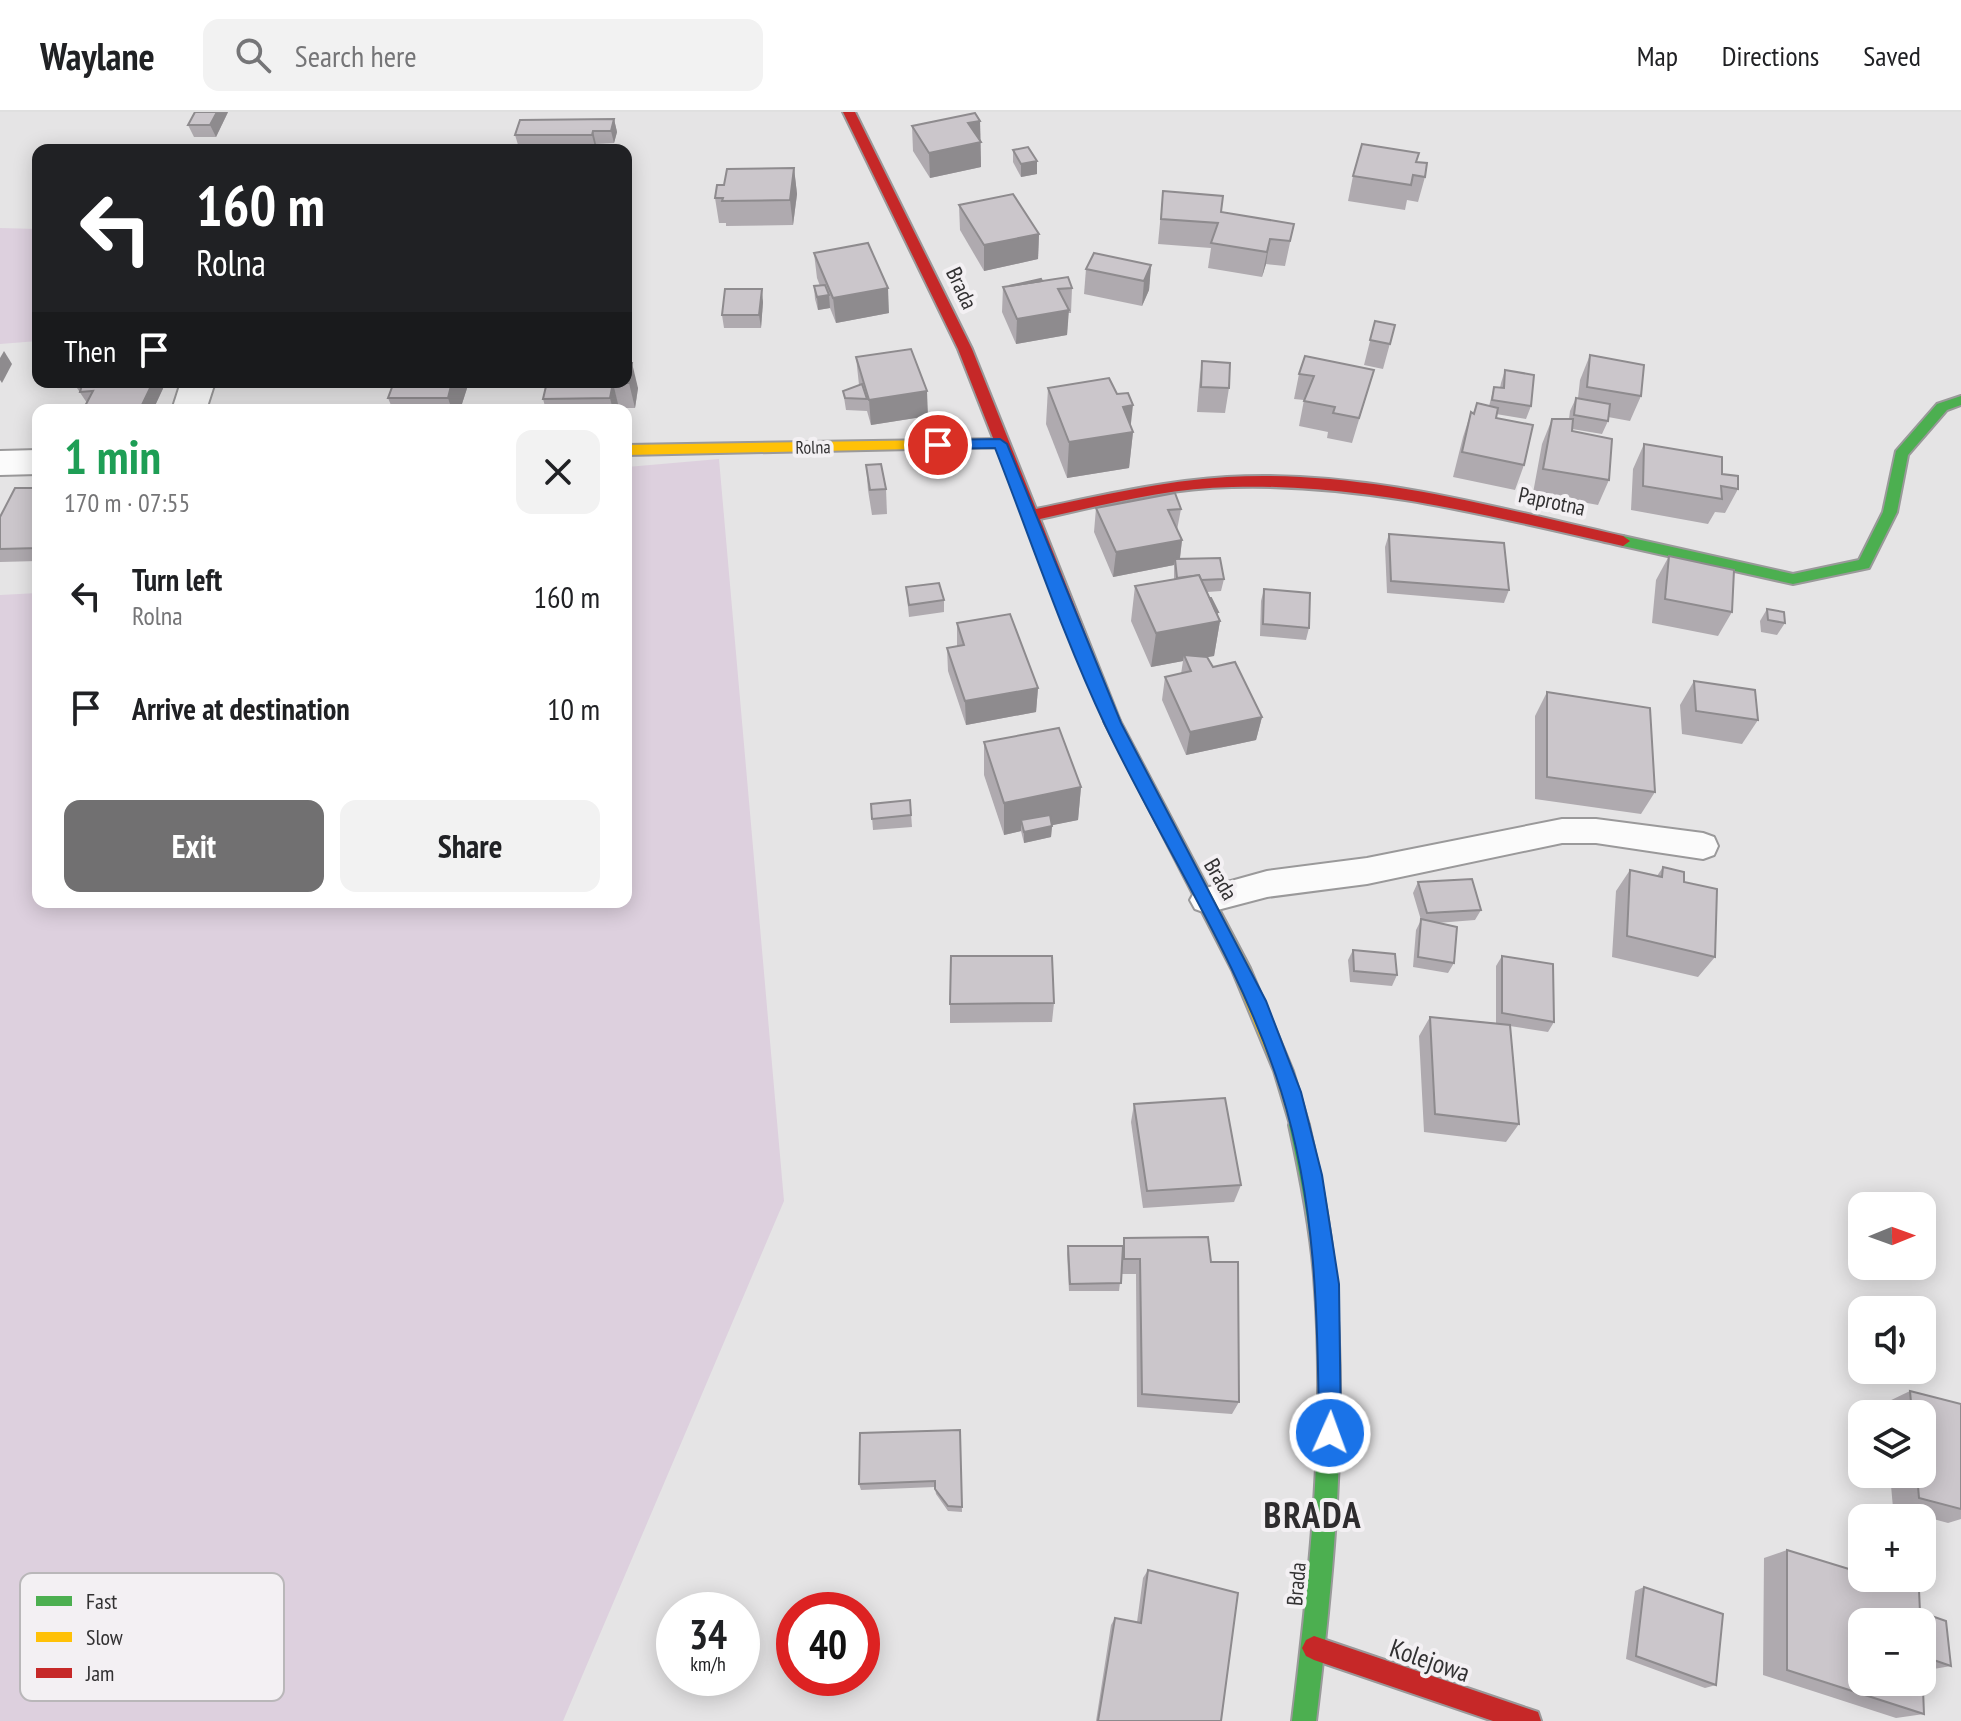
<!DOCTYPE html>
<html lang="en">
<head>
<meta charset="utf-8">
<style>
	:root { --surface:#fff; --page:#f2f2f2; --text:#202124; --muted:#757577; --line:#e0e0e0; --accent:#717071 }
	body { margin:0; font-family:"PT Sans Narrow",sans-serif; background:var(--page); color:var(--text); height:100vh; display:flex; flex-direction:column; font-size:30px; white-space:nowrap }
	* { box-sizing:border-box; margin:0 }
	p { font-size:26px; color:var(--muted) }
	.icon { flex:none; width:44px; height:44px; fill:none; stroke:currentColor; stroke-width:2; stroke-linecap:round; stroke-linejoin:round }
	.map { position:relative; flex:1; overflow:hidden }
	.panel { position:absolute; left:32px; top:292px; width:600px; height:504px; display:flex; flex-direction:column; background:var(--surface); border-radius:16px; box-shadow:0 4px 20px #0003 }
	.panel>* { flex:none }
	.hud { position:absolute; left:32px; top:32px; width:600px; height:244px; border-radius:16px; box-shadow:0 4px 20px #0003; background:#202124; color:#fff; overflow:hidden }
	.needle { width:52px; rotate:89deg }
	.fabs { position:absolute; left:1848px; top:1080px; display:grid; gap:16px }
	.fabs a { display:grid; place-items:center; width:88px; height:88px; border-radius:16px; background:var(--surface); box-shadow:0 4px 20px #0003; font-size:40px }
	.speed { position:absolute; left:656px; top:1480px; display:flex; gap:16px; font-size:40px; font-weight:700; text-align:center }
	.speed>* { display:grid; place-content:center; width:104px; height:104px; border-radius:50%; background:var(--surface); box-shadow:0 4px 20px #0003; line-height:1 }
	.speed small { font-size:20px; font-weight:400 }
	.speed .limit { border:12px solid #d22; background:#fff; color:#111 }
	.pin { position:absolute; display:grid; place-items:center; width:68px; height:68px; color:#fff; margin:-34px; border:4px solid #fff; border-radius:50%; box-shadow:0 2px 8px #0007 }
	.me { position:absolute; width:88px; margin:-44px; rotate:2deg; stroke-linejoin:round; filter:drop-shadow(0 0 6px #0008) }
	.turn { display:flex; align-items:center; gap:28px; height:168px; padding:0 32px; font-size:36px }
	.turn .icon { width:104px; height:104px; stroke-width:2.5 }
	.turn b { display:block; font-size:56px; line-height:68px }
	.then { display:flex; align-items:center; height:76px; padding:0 32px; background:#0003; gap:16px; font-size:30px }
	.round { display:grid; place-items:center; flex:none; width:84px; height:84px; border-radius:16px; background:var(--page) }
	.head { display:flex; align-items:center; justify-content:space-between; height:136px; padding:0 32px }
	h1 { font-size:48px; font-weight:700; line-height:60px; color:#1e9e55 }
	.cta { display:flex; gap:16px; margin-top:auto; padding:16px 32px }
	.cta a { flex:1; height:92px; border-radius:16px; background:var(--accent); color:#fff; font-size:32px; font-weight:700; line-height:92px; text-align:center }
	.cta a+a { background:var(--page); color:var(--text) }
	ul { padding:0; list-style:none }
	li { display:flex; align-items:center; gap:24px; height:112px; padding:0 32px }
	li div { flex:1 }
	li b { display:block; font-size:30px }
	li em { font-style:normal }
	header { display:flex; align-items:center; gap:48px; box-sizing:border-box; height:112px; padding:0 40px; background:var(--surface); border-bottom:2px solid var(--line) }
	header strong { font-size:38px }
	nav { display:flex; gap:44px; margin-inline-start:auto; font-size:28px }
	.search { width:560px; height:72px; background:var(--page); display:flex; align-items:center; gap:20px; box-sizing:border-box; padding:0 28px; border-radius:16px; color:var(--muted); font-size:30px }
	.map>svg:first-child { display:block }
	.green { fill:#ddd0de }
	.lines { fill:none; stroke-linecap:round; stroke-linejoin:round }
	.lane-casing { stroke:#9a999a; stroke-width:4 }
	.street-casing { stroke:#9a999a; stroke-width:4 }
	.fast-casing { stroke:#9a999a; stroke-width:4 }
	.slow-casing { stroke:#9a999a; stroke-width:4 }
	.jam-casing { stroke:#9a999a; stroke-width:4 }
	.lane { fill:#fbfbfb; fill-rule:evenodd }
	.street { fill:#fbfbfb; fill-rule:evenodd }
	.fast { fill:#4caf50; fill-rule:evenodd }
	.slow { fill:#ffc107; fill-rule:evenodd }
	.jam { fill:#c62828; fill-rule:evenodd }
	.wall { fill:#afaaaf }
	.shaded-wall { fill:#8e8b8e }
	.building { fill:#cbc6cb; stroke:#8e8b8e; stroke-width:2 }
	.route { fill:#1a73e8; stroke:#114b97; stroke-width:2 }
	.labels { text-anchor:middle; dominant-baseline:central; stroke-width:8; stroke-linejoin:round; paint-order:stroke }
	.far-street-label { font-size:18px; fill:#323132; stroke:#f3f0f3 }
	.street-label { font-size:22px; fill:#323132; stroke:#f3f0f3 }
	.near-street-label { font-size:26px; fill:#323132; stroke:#f3f0f3 }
	.near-district-label { font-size:36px; font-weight:bold; letter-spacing:2px; fill:#2e2c2e; stroke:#f3f0f3 }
	.key { fill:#f3f0f3; stroke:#b9b7b9; stroke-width:2 }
	.key-label { font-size:22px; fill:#323132 }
</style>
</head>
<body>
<header>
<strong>Waylane</strong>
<div class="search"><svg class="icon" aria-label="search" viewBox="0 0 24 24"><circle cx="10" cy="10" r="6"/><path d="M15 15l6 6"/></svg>Search here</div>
<nav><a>Map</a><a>Directions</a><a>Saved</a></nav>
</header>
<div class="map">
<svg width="1961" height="1609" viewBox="0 0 1961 1609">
	<rect width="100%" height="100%" fill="#e5e4e5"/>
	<g class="green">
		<path d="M0,116L38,117V229L0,232Z"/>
		<path d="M719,347L784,1089L563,1609H0V483L38,481V790H626L627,355Z"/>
	</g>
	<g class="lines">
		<defs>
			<path id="lane" d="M1562,707H1596L1703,721L1714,725L1718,734L1714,743L1703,747L1596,731H1562L1367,772L1267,785L1206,801L1195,797L1190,788L1195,779L1267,759L1367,746Z"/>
			<g id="street">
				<path d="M181,270H215L206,298H172Z"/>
				<path d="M38,338V362L0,363V339Z"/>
			</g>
			<g id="fast">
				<path d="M1961,284V293L1947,298L1908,343L1897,400L1869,456L1793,472L1623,434L1616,429L1623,424L1793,462L1859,448L1883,400L1896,339L1937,292Z"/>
				<path d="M1299,1004L1306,1007L1309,1013C1320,1063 1331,1113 1335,1164C1348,1313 1334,1461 1316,1609H1292C1310,1461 1326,1313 1314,1164C1310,1113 1300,1063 1289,1013L1292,1007Z"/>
			</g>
			<g id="slow">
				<path d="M1000,327L1007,332L1005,335L626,343V333Z"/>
				<path d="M1112,603L1118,605L1250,856L1293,959L1309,1013L1306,1019L1299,1022L1292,1019L1274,959L1232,858L1104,609Z"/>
			</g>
			<g id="jam">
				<path d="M843,0H855L972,237L1036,397C1099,384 1162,369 1227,365C1361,357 1494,395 1623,424L1630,429L1623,434C1494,405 1365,371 1232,375C1167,376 1103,393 1040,407L1120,609L1118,613H1106L958,237Z"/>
				<path d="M1314,1524L1529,1597L1538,1600L1541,1609H1493L1314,1548L1306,1544L1302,1536L1306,1528Z"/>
			</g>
		</defs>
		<use href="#lane" class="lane-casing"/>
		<use href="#street" class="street-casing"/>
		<use href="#fast" class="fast-casing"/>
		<use href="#slow" class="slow-casing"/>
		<use href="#jam" class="jam-casing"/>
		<use href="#lane" class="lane"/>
		<use href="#street" class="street"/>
		<use href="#fast" class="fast"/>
		<use href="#slow" class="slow"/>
		<use href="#jam" class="jam"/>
	</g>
	<g class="wall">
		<path d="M228,0L216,25H194L188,13Z"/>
		<path d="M614,7L617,20L614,31L596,32L595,35L519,36L515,23Z"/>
		<path d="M980,9L981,55L930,66L913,39L912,14Z"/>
		<path d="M1013,38L1037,49V62L1021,65L1013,50Z"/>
		<path d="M1419,41L1416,50L1425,65L1418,90L1407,88L1405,98L1348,89L1353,64Z"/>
		<path d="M794,56L797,82L793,113L726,114V111H719L715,86L724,73Z"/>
		<path d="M1163,79L1221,100L1294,112L1285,154L1266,152L1262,165L1208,156L1211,136L1158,132Z"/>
		<path d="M959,93L1039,122L1038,147L984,159L960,118Z"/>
		<path d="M814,141L889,201L836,211L830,196L818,198L815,187L814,174H820L817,166Z"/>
		<path d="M1151,153L1149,178L1142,194L1084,182L1086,157Z"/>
		<path d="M1042,169L1072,176L1071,201H1068L1067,223L1016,232L1002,200L1003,175Z"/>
		<path d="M763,190L761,216H724L722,203Z"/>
		<path d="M1375,209L1395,213L1383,257L1364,253Z"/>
		<path d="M1590,243L1641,284L1630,309L1608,305V309L1602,322L1572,317V319L1609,368L1598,393L1533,381L1542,332L1552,307H1569L1570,299L1576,286H1578L1580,268Z"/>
		<path d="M856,245L928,304L871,313L867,299L846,298L843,279L859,273Z"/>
		<path d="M1202,249L1229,276L1225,301L1197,300L1199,274Z"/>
		<path d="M1374,258L1352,331L1327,326L1328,320L1299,314L1304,288L1294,287L1299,262Z"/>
		<path d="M1505,258L1531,294L1526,307L1496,302V306L1524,353L1515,378L1453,365L1463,325L1471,300L1473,301L1477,291L1489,294L1494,275L1500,276L1501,271Z"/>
		<path d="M76,270H166L153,298H86L84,296L87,291L75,273Z"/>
		<path d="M394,270H469L460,298H393L388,286Z"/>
		<path d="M547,270H626L638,276L635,296H619V298H546L543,287Z"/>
		<path d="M1048,276L1131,316L1133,320L1129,356L1067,366L1046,312Z"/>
		<path d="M1644,332L1722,362L1738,377L1725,401L1715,400L1708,412L1631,398L1633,357Z"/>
		<path d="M866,353L886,377L887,402L872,403L868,378Z"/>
		<path d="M38,376V449L0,450V405Z"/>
		<path d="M1096,396L1181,397L1177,418L1182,428L1180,447L1224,467L1221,479L1207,480L1220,509L1214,544L1205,545L1213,555L1262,605L1256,628L1186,643L1162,588L1165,565L1181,562L1183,549L1151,555L1131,509L1135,474L1174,467V453L1113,465L1094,420Z"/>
		<path d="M1389,422L1509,478L1504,491L1387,481L1385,435Z"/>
		<path d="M1669,444L1732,500L1718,524L1652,511L1656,468Z"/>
		<path d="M906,475L944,488V500L909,505Z"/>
		<path d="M1264,477L1309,516L1306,528L1260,524L1261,489Z"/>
		<path d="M1767,497L1785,511L1777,523L1761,520L1760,509Z"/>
		<path d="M957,511L1038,576L1036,600L966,613L948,559L947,536L957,534Z"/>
		<path d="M1694,569L1758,608L1742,632L1682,622L1680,593Z"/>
		<path d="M1547,580L1655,680L1641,702L1535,687V604Z"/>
		<path d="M984,630L1081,675L1078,708L1052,713L1051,725L1024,731L1021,719L1004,723L984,663Z"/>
		<path d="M910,688L912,715L873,718L871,692Z"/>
		<path d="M1663,755L1684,770L1715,845L1698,865L1612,845L1616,779L1630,758L1657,764Z"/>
		<path d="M1418,770L1481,798L1475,808L1437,811L1454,851L1448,861L1413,855L1416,818L1421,808L1413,781Z"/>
		<path d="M1353,838L1397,863L1392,874L1350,870L1348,848Z"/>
		<path d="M1502,844L1554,910L1548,920L1510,914L1519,1012L1506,1030L1424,1020L1419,924L1430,905L1496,911V854Z"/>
		<path d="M1054,891L1052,910L950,911V892Z"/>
		<path d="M1134,992L1241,1073L1234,1090L1143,1096L1131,1010Z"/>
		<path d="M1124,1126L1211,1150L1239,1290L1232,1302L1137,1295L1136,1162H1121L1119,1179H1069L1067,1142L1068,1134H1123Z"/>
		<path d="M1910,1279L1961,1292V1407L1948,1411L1893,1396L1890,1362H1922V1302H1886L1885,1291Z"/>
		<path d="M960,1318L962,1400L948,1399L936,1382L935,1375L861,1378L859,1372Z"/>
		<path d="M1787,1438L1920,1500L1951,1554L1922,1559L1924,1602L1896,1606L1763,1563L1764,1446Z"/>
		<path d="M1148,1458L1221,1609H1096L1111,1513L1115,1506L1137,1510L1143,1466Z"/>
		<path d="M1644,1475L1716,1573L1705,1576L1626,1547L1635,1479Z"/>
	</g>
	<g class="shaded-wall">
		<path d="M217,0H228L216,25L210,13Z"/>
		<path d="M614,7L617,20L614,31L611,19Z"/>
		<path d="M980,9L981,55L930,66L929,41L968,11Z"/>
		<path d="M593,19L596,32L595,35L592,23Z"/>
		<path d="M1037,49V62L1021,65V52Z"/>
		<path d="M794,56L797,82L793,113L790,88Z"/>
		<path d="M1039,122L1038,147L984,159V133Z"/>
		<path d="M1270,127L1266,152L1262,165L1267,140Z"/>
		<path d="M1151,153L1149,178L1142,194L1144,169Z"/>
		<path d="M888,176L889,201L836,211L833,186Z"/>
		<path d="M762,177L763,190L761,216L759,203Z"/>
		<path d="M829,183L830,196L818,198L817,185Z"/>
		<path d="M1069,198L1067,223L1016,232L1017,207Z"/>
		<path d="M4,239L12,252L2,271L0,268V246Z"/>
		<path d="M632,251L638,276L635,296L629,271Z"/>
		<path d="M153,270H166L153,298H143L141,295Z"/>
		<path d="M452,270H469L460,298H452L448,286Z"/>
		<path d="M613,271L619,296V298H613L610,286Z"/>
		<path d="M927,279L928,304L871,313L869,288Z"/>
		<path d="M1133,293L1130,320H1133L1129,356L1067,366L1069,330L1123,295Z"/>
		<path d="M1182,428L1179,453L1175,447L1174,453L1113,465L1116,440Z"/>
		<path d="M1218,500L1216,510L1220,509L1214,544L1186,549L1184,543L1183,549L1151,555L1156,521Z"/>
		<path d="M1038,576L1036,600L966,613L965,589Z"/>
		<path d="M1262,605L1256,628L1186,643L1190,620Z"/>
		<path d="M1081,675L1078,708L1024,719L1021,708V719L1004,723V691Z"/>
		<path d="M1052,714L1051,725L1024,731V720Z"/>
	</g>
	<g class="building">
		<path d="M195,0H217L210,13H188Z"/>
		<path d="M975,1L980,9L968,11L981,30L929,41L912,14Z"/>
		<path d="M614,7L611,19H593L592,23H515L520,8Z"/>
		<path d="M1362,32L1419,41L1416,50L1427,51L1425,65L1413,63L1411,73L1353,64Z"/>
		<path d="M1028,35L1037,49L1021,52L1013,38Z"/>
		<path d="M794,56L790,88L722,89L723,86H715L717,73H724L727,57Z"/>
		<path d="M1163,79L1223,84L1221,100L1294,112L1290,129L1270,127L1267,140L1211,131L1218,111L1161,107Z"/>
		<path d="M1013,82L1039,122L984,133L959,93Z"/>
		<path d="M868,131L888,176L833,186L814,141Z"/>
		<path d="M1094,141L1151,153L1144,169L1086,157Z"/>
		<path d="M1068,165L1072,176L1058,177L1069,198L1017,207L1003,175Z"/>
		<path d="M1041,167L1042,169L1009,174Z"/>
		<path d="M825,173L829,183L817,185L814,174Z"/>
		<path d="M725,177H762L759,203H722Z"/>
		<path d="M1375,209L1395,213L1390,232L1370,228Z"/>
		<path d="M911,237L927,279L869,288L856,245Z"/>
		<path d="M1590,243L1644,253L1641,284L1587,275Z"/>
		<path d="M1305,244L1374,258L1359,306L1333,301L1335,295L1304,289L1314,264L1299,262Z"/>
		<path d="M1202,249L1230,251L1229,276L1201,275Z"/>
		<path d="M626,251H632L629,271H613L610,286L543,287L547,270H626Z"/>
		<path d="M1505,258L1534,263L1531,294L1492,288L1494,275L1504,276Z"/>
		<path d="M1109,266L1117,282L1128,281L1133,293L1123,295L1133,320L1069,330L1048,276Z"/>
		<path d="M76,270H153L141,295L84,296L93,279L80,280L82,273H75Z"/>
		<path d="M394,270H452L448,286H388Z"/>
		<path d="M862,272L867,287L845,286L843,279Z"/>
		<path d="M1576,286L1610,292L1608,309L1574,303Z"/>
		<path d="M1477,291L1498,296L1496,306L1533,313L1524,353L1462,340L1471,300L1474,302Z"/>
		<path d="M1552,307H1573L1572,319L1612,327L1609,368L1543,357Z"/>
		<path d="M1644,332L1722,345V362L1738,364V377L1721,374L1722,387L1643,374Z"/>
		<path d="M881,352L886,377L870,378L866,353Z"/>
		<path d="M15,376H38V436L0,437V405Z"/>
		<path d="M1175,381L1181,397L1168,398L1182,428L1116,440L1096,396Z"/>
		<path d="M1389,422L1504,431L1509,478L1391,469Z"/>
		<path d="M1669,444L1734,458L1732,500L1665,487Z"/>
		<path d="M1220,446L1224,467L1201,468L1199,463L1177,466L1175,447Z"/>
		<path d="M1199,463L1220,509L1156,521L1135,474Z"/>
		<path d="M939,471L944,488L909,493L906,475Z"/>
		<path d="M1264,477L1310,481L1309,516L1263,512Z"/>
		<path d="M1210,486H1211L1218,500H1216Z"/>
		<path d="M1767,497L1784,500L1785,511L1768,508Z"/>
		<path d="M1010,502L1038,576L965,589L947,536L964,533L957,511Z"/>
		<path d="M1184,543L1207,545L1213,555L1235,550L1262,605L1190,620L1165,565L1191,559Z"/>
		<path d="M1694,569L1755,578L1758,608L1696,599Z"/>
		<path d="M1547,580L1650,596L1655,680L1547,665Z"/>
		<path d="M1059,616L1081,675L1004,691L984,630Z"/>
		<path d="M910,688L911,703L872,707L871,692Z"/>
		<path d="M1050,703L1052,714L1024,720L1021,708Z"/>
		<path d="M1663,755L1684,760V770L1717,777L1715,845L1627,824L1630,758L1662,765Z"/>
		<path d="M1472,767L1481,798L1427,801L1418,770Z"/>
		<path d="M1421,807L1457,815L1454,851L1418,845Z"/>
		<path d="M1353,838L1395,842L1397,863L1354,859Z"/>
		<path d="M951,844H1052L1054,891L950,892Z"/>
		<path d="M1502,844L1553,852L1554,910L1502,901Z"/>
		<path d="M1430,905L1510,913L1519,1012L1435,1002Z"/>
		<path d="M1225,986L1241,1073L1147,1079L1134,992Z"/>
		<path d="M1208,1125L1211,1150H1238L1239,1290L1142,1282L1140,1147H1124V1126Z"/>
		<path d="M1068,1134H1123L1121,1171L1070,1172Z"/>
		<path d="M1910,1279L1961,1292V1397L1919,1386L1917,1362H1922V1302H1912Z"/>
		<path d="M960,1318L962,1395L948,1394L935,1377V1369L859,1372L860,1321Z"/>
		<path d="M1787,1438L1862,1461V1466H1879L1919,1478L1920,1500L1946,1509L1951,1554L1922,1544V1510H1862V1570H1922V1552L1924,1602L1787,1558Z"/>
		<path d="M1148,1458L1238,1481L1221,1609H1098L1115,1506L1141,1511Z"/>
		<path d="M1644,1475L1723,1502L1716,1573L1636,1544Z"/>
	</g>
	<path class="route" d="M1000,327L1007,332L1121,611L1266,889L1301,980L1322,1063L1339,1172L1341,1321L1338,1329L1330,1332L1322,1329L1319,1321C1318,1205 1316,1090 1281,979C1240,849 1163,735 1105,613C1063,524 1031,428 995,336L938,337L931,333L938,328Z"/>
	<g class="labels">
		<g class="far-street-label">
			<text transform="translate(813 335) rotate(-1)">Rolna</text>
		</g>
		<g class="street-label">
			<text transform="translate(962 176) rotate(65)">Brada</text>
			<text transform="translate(1552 389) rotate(12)">Paprotna</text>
			<text transform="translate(1221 767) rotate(60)">Brada</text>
			<text transform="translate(1296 1472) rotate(-85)">Brada</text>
		</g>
		<g class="near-street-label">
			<text transform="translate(1430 1548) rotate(19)">Kolejowa</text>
		</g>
		<g class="near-district-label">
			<text x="1313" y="1402">BRADA</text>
		</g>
	</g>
	<rect x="20" y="1461" width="264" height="128" rx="12" class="key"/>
	<rect x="36" y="1484" width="36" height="10" fill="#4caf50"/>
	<rect x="36" y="1520" width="36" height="10" fill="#ffc107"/>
	<rect x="36" y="1556" width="36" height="10" fill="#c62828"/>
	<g class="key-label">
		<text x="86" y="1497">Fast</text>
		<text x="86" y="1533">Slow</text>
		<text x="86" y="1569">Jam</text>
	</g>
</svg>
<div class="fabs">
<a><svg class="needle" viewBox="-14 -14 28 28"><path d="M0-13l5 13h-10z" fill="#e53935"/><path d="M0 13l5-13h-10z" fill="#757577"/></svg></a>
<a><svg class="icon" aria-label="sound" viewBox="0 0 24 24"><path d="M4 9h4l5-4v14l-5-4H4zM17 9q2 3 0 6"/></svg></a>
<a><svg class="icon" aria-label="layers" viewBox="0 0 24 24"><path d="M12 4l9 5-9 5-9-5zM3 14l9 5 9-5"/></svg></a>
<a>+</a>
<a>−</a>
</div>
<div class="speed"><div>34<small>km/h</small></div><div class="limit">40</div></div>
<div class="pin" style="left:938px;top:333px;background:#d93025"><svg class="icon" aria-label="arrive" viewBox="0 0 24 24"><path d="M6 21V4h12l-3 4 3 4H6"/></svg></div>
<svg class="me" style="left:1330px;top:1321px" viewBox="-20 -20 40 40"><circle r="17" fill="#1a73e8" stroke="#fff" stroke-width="3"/><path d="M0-11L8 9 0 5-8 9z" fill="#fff"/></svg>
<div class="hud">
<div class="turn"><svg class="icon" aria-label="left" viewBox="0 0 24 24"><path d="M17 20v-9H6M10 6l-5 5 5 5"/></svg><div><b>160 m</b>Rolna</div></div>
<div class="then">Then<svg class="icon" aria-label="arrive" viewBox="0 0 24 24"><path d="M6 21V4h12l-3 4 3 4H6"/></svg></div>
</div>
<section class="panel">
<div class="head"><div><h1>1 min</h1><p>170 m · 07:55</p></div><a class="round"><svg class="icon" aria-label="close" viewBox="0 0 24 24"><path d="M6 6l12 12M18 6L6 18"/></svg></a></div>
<ul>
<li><svg class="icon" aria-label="left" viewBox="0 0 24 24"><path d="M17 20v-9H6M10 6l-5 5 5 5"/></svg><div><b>Turn left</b><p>Rolna</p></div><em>160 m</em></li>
<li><svg class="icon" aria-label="arrive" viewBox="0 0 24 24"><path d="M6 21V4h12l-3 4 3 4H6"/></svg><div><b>Arrive at destination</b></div><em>10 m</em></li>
</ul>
<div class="cta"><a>Exit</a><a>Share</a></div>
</section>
</div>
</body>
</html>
